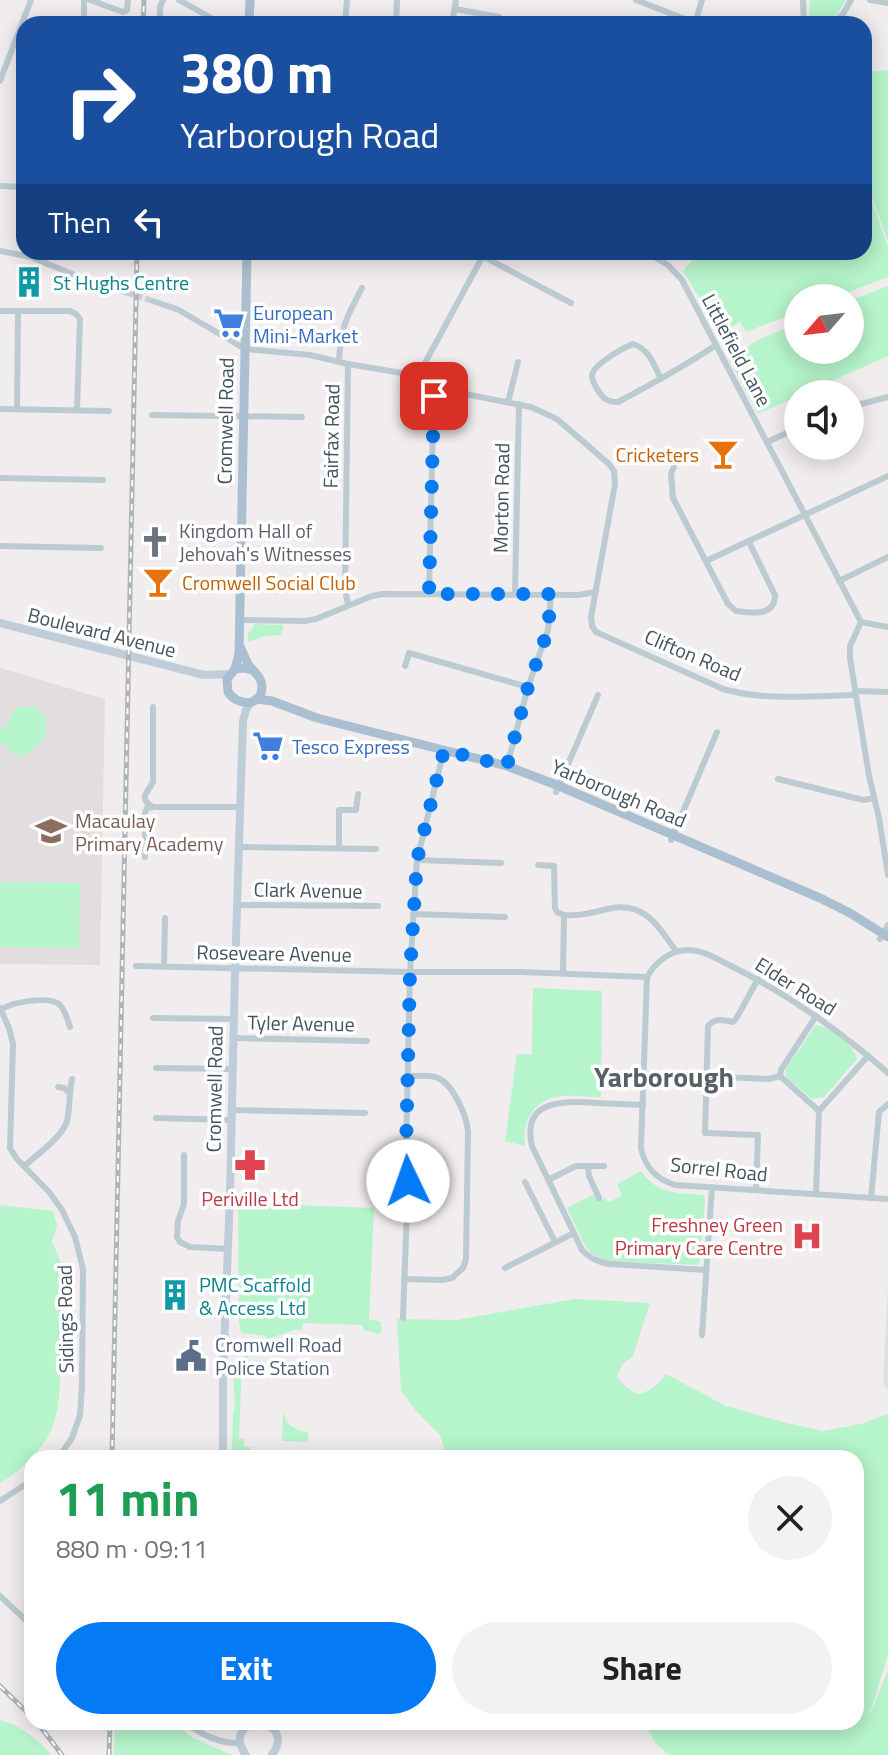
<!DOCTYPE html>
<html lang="en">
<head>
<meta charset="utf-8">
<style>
	:root { --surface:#fff; --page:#f2f2f2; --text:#222; --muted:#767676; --accent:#047bf5 }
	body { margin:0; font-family:"Titillium Web",sans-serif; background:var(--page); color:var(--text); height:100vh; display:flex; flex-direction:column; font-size:30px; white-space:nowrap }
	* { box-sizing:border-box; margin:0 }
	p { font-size:26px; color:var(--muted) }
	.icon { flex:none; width:44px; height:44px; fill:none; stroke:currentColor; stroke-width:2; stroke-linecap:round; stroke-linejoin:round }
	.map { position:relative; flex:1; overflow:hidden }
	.sheet { position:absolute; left:24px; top:1450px; width:840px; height:280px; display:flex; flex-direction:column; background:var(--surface); border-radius:24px; box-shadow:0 4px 20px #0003 }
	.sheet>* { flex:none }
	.top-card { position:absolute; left:16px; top:16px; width:856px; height:244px; border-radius:24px; box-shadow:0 4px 20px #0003; background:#1a4fa0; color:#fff; overflow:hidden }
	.needle { width:52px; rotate:242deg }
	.buttons { position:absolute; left:784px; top:284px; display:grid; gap:16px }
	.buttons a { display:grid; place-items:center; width:80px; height:80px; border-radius:50%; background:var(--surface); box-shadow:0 4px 20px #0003; font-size:40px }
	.pin { position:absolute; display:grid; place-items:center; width:68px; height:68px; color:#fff; margin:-34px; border-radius:16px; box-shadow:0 4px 12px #0006 }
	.me { position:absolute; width:88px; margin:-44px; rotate:357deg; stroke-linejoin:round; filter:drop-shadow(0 0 6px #0008) }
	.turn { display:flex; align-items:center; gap:28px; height:168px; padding:0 32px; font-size:36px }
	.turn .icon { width:104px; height:104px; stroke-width:2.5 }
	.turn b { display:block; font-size:56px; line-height:68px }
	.then { display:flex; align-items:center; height:76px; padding:0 32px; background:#0003; gap:16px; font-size:30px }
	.round { display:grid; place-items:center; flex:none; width:84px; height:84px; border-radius:42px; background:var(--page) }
	.overview { display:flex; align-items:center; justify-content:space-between; height:136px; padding:0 32px }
	h1 { font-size:48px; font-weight:700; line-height:60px; color:#1e9e55 }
	.button { display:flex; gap:16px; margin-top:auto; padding:16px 32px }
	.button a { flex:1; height:92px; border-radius:48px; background:var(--accent); color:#fff; font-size:32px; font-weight:700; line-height:92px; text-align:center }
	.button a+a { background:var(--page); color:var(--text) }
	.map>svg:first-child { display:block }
	.education { fill:#e2dee0 }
	.green { fill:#b6f4cb }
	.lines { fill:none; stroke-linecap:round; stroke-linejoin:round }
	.street-tunnel { stroke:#ceced1; stroke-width:6; stroke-dasharray:6 3; stroke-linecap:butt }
	.street { stroke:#bccad2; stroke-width:6 }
	.secondary { stroke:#becdd9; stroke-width:8 }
	.primary { stroke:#aac0d0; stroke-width:9 }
	.rail-casing { stroke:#afb4b9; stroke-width:5 }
	.rail { stroke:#fff; stroke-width:2; stroke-dasharray:6; stroke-linecap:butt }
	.route { stroke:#047bf5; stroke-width:14; stroke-dasharray:0 25.2 }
	.labels { text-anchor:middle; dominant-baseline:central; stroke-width:7; stroke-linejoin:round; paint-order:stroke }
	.culture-label { font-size:20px; fill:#0d838f; stroke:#fff; text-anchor:start }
	.shop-label { font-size:20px; fill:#366cbe; stroke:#fff; text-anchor:start }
	.street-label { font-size:20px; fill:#44535e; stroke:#fff }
	.food-label { font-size:20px; fill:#c56008; stroke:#fff; text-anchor:end }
	.worship-label { font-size:20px; fill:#5b616d; stroke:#fff; text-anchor:start }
	.education-label { font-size:20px; fill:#785e54; stroke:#fff; text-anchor:start }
	.health-label { font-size:20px; fill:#be3a42; stroke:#fff }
	.service-label { font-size:20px; fill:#4e5e75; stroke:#fff; text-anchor:start }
	.district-label { font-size:28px; font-weight:bold; fill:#5a5f64; stroke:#fff }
</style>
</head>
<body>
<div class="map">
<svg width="888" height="1755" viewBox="0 0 888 1755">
	<rect width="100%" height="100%" fill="#f1edee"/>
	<g class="education">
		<path d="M0,668L105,699L100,965L0,964Z"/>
		<path d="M888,1286V1389L883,1384Z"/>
	</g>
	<g class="green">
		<path d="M810,0H846C838,15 830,24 813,24L809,15Z"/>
		<path d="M888,70V242L864,174V72Z"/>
		<path d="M864,179L888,247V277L833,298H798V312L746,332L740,322L721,333L683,271L700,252H864Z"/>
		<path d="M888,286V356L803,394H798V396L758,414L728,358L758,340L798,323V350H850V301Z"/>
		<path d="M254,624L283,625L282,635L265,636L248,642V633L253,628Z"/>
		<path d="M17,707H38L39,713H46V736L26,756L15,755L0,741V726L3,730Z"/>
		<path d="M0,882L80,883L79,948L0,947Z"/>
		<path d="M533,988L602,991L601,1097C587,1097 570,1094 556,1097C533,1101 521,1124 525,1146L505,1141L517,1054H532Z"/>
		<path d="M816,1025C831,1028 853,1044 857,1059L824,1097L812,1099L786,1077V1069Z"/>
		<path d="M641,1171C656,1194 678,1193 704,1195L705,1200L700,1262L697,1265L606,1261L591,1253L584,1244L567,1208L594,1194L597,1201L605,1198L608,1202L622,1196L617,1184Z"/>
		<path d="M238,1203L374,1208L369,1320L380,1321L382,1330L379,1335L372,1332L363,1330V1325L303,1323L302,1330H294L267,1339L266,1336L241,1333L239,1322Z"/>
		<path d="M0,1205L53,1211L57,1225L52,1242L60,1260L62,1275C62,1300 61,1325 60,1350C60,1376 62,1405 51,1430C41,1452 21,1471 0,1483Z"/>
		<path d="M575,1299L650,1303L633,1356L622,1365L617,1377L626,1387L637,1394C651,1392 657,1385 666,1374L726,1406L791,1424L823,1431L861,1424L888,1414V1655L868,1720L888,1670V1755H669L655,1743L647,1727L641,1722H856V1458H447L440,1435L417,1412L401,1391L397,1319L456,1320Z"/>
		<path d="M248,1354V1363H242L239,1438L244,1439V1447H250V1455L236,1453L232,1449L233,1415C240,1396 223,1366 248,1354Z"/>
		<path d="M283,1412C287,1426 294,1430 308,1432V1442L282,1441Z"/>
		<path d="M0,1720C21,1726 37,1738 51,1755H0Z"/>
		<path d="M115,1722H171L193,1738L232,1755H114Z"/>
	</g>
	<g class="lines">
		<path class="street-tunnel" d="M128,293L153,301"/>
		<g class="street">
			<path d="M90,0L123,12L127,10L128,0"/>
			<path d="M179,0L222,24"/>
			<path d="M636,0L698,24"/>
			<path d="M803,0L804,24"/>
			<path d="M870,0L888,3"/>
			<path d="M455,9L499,17"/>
			<path d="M695,23L702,0"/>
			<path d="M84,24V0"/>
			<path d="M160,24V7L163,0"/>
			<path d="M345,24L347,0"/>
			<path d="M396,24L397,0"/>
			<path d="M452,24L456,0"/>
			<path d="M832,24L843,14L851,0"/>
			<path d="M0,81L31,0"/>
			<path d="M0,186L24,187"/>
			<path d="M0,251L31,257L77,276L128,293"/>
			<path d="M475,252L571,303"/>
			<path d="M646,252L668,265L682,280L861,622"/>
			<path d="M153,301L179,310L245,349L310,355L348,364L420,376L470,395L531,407L557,419L609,464L614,471L615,484L591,617L592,626L596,632L723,689C765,701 813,696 856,695"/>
			<path d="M0,311H70L76,314L80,319L77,410"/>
			<path d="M339,361C341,327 346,318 362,288"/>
			<path d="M420,376L425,363L485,252"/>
			<path d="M661,379C654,365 649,349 633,344C623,348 592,365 592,376C592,381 595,385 597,389C603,398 606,402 618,402C652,384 685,366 716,345"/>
			<path d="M508,402L518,362"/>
			<path d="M850,407L888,397"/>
			<path d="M0,409L109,411"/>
			<path d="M17,409L18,312"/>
			<path d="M152,415L302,417"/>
			<path d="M767,442L798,428"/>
			<path d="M675,464L671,474L673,498L728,604L736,611C752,613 775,617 775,595L749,542"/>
			<path d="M0,478L103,480"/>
			<path d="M0,546L101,548"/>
			<path d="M706,561L888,476"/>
			<path d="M839,581L888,557"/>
			<path d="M515,593L519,404"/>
			<path d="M429,594L434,380"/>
			<path d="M348,604L345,590L348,364"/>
			<path d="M239,620L305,621L316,619L372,596L382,594L578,595L596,592"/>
			<path d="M861,622L850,646V658L869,776L879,818L888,875"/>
			<path d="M861,622L888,627"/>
			<path d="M405,666L409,653L528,687"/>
			<path d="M855,691L888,692"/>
			<path d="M507,766L528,687L548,630L551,594"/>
			<path d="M778,779L855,798L864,800L874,798"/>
			<path d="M556,792L598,695"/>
			<path d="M153,807C137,797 148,793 153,782V707"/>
			<path d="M671,840L717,732"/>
			<path d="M239,847L376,849"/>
			<path d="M339,848V810H356L358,794"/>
			<path d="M145,857V813L147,808L153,807H239"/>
			<path d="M417,860L501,863"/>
			<path d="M538,865L554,866L555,908L557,912L564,915L563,973"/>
			<path d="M237,905L378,906"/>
			<path d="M413,914L505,917"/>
			<path d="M564,915C580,916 592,913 607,909C644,900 658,926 676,951"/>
			<path d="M880,939L888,925"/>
			<path d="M136,966L410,972H521L647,977"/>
			<path d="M164,966L165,918"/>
			<path d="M647,977L641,1148C645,1167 655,1179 675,1185L888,1199"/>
			<path d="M647,977C655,963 669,951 686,950C702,949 717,959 731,966C788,994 840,1031 888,1073"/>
			<path d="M0,1008L9,1028L13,1044L10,1148L17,1159L50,1193L62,1210L75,1237L83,1269L82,1386L80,1415L72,1438L58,1458"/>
			<path d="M2,1009C13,1002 47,996 59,1004C65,1009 68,1021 70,1027"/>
			<path d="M816,1016L781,1070L780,1076L819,1111L868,1056"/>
			<path d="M153,1018L234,1019"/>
			<path d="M233,1038L367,1041"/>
			<path d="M156,1068L233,1069"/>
			<path d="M645,1074L769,1079L780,1076"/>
			<path d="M58,1087L64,1088L69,1093"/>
			<path d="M643,1105C628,1104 612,1104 597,1103C566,1101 521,1098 532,1146L582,1250C589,1258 598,1262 609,1264L706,1270"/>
			<path d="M232,1110L365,1113"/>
			<path d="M156,1118L232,1120"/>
			<path d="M184,1155V1204L178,1221L177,1237L180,1242L190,1247L228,1249"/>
			<path d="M24,1166C36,1156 60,1138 66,1124C70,1115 69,1091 72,1079"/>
			<path d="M588,1166L589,1176L599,1198"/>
			<path d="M548,1180L576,1166H604"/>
			<path d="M525,1182L555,1242"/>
			<path d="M756,1190L758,1135L705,1133L708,1026C715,1017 724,1020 733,1022L736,1019L758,979"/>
			<path d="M816,1194L819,1111"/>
			<path d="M871,1198L879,1112L888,1104"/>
			<path d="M505,1268L574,1233"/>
			<path d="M404,1279L443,1280L452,1278L463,1268L466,1259L468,1132C467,1116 452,1081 435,1077C427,1075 417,1076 408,1076"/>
			<path d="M403,1318L408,1181L406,1152L410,972L417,860L444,750"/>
			<path d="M702,1335L712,1187"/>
			<path d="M0,1501L32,1480"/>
			<path d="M0,1596L32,1626"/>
			<path d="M184,1722C201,1734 219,1744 240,1743"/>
		</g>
		<g class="secondary">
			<path d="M0,623L204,675L231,674"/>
			<path d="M223,1458V1375L230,1194L235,969L243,721L246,710L251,702"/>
			<path d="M246,1755C217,1714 300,1714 272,1755"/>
		</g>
		<g class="primary">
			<path d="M249,24L250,0"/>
			<path d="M240,646C242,652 245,658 248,664C253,672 262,676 262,687C261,708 237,706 228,692L227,679L235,669L244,668L252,670"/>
			<path d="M235,669L239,654L247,252"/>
			<path d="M256,699L272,701L317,718L507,766L559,786L820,898L850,913L888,937"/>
		</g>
		<defs>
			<g id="rail">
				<path d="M143,24L144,0"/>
				<path d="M112,1458L137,252"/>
				<path d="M0,1686L32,1717"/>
				<path d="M37,1722L62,1755"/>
				<path d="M109,1755L110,1722"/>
			</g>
		</defs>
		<use href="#rail" class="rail-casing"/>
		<use href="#rail" class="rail"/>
	</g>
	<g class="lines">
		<path class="route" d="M408,1181L406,1152L410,972L417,860L444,750L507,766L528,687L548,630L551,594H429L434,396"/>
	</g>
	<defs>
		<symbol id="building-bare" viewBox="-9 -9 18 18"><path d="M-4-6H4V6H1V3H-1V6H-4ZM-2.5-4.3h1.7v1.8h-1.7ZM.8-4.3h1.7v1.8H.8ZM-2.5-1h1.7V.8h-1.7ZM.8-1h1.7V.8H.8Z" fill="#0f9aa8" stroke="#fff" stroke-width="2.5" paint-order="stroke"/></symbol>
		<symbol id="supermarket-bare" viewBox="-9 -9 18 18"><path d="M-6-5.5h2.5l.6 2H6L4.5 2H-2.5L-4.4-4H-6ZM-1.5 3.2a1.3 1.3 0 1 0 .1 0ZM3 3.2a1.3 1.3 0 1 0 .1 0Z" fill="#3f7fe0" stroke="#fff" stroke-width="2.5" paint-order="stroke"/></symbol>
		<symbol id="bar-bare" viewBox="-9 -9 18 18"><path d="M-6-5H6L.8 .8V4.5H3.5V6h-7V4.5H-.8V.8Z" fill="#e8710a" stroke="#fff" stroke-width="2.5" paint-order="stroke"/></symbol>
		<symbol id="church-bare" viewBox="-9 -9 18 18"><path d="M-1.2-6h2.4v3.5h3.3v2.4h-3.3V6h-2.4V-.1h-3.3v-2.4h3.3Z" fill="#6b7280" stroke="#fff" stroke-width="2.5" paint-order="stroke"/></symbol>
		<symbol id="school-bare" viewBox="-9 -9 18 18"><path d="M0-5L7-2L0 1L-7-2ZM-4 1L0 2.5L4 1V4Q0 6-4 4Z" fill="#8d6e63" stroke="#fff" stroke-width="2.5" paint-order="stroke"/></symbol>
		<symbol id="pharmacy-bare" viewBox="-9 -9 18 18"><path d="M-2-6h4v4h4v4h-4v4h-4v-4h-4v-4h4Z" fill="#e0444e" stroke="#fff" stroke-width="2.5" paint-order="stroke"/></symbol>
		<symbol id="hospital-bare" viewBox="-9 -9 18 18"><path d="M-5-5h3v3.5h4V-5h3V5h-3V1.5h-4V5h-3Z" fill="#e0444e" stroke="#fff" stroke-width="2.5" paint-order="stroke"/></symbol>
		<symbol id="civic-bare" viewBox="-9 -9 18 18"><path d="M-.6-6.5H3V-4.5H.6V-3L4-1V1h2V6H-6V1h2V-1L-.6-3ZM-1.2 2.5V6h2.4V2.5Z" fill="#5c6f8a" stroke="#fff" stroke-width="2.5" paint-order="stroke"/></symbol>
	</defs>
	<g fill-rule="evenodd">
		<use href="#building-bare" x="7" y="260" width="44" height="44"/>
		<use href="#supermarket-bare" x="207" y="301" width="44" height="44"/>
		<use href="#bar-bare" x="701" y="432" width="44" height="44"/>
		<use href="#church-bare" x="133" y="520" width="44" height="44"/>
		<use href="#bar-bare" x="136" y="560" width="44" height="44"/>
		<use href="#supermarket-bare" x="246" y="724" width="44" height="44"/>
		<use href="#school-bare" x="29" y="809" width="44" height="44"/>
		<use href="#pharmacy-bare" x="228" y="1143" width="44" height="44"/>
		<use href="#hospital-bare" x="785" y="1214" width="44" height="44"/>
		<use href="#building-bare" x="153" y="1273" width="44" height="44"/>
		<use href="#civic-bare" x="169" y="1334" width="44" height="44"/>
	</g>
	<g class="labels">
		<g class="culture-label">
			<text x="53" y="282">St Hughs Centre</text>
			<text x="199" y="1284">PMC Scaffold<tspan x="199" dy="23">&amp; Access Ltd</tspan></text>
		</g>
		<g class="shop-label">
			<text x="253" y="312">European<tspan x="253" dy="23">Mini-Market</tspan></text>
			<text x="292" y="746">Tesco Express</text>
		</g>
		<g class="street-label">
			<text transform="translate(737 350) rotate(62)">Littlefield Lane</text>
			<text transform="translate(225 421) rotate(-89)">Cromwell Road</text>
			<text transform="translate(331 436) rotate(-89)">Fairfax Road</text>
			<text transform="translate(501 498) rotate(-89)">Morton Road</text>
			<text transform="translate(102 632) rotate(14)">Boulevard Avenue</text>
			<text transform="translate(693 655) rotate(23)">Clifton Road</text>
			<text transform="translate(619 793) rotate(23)">Yarborough Road</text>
			<text transform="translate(308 890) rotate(1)">Clark Avenue</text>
			<text transform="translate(274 953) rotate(1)">Roseveare Avenue</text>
			<text transform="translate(796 986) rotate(32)">Elder Road</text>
			<text transform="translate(301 1023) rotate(1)">Tyler Avenue</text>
			<text transform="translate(214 1089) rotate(-89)">Cromwell Road</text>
			<text transform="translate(719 1169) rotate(6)">Sorrel Road</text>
			<text transform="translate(65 1319) rotate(-91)">Sidings Road</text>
		</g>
		<g class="food-label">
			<text x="699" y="454">Cricketers</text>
			<text x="182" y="582" text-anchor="start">Cromwell Social Club</text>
		</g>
		<g class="worship-label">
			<text x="179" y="530">Kingdom Hall of<tspan x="179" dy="23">Jehovah's Witnesses</tspan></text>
		</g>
		<g class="education-label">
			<text x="75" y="820">Macaulay<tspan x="75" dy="23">Primary Academy</tspan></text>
		</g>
		<g class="health-label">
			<text x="250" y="1198">Periville Ltd</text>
			<text x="783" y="1224" text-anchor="end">Freshney Green<tspan x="783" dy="23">Primary Care Centre</tspan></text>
		</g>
		<g class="service-label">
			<text x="215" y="1344">Cromwell Road<tspan x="215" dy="23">Police Station</tspan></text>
		</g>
		<g class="district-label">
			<text x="664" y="1076">Yarborough</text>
		</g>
	</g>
</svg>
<div class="buttons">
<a><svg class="needle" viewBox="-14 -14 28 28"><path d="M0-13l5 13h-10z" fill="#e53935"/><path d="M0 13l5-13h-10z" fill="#767676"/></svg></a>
<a><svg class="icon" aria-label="sound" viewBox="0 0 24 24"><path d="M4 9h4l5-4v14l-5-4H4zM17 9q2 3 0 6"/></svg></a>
</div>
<div class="pin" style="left:434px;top:396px;background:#d93025"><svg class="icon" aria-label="arrive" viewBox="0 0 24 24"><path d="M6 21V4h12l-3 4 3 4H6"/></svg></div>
<svg class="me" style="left:408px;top:1181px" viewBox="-20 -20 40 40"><circle r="19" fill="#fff"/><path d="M0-13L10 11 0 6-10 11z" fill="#047bf5"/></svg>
<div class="top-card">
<div class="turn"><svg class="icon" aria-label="right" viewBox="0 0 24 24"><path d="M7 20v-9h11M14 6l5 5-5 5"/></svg><div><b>380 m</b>Yarborough Road</div></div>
<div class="then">Then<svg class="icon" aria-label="left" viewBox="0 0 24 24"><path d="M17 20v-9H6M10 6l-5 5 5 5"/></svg></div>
</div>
<section class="sheet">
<div class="overview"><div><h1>11 min</h1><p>880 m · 09:11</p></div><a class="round"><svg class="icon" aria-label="close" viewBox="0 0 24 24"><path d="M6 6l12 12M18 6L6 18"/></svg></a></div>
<div class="button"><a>Exit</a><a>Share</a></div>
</section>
</div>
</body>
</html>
